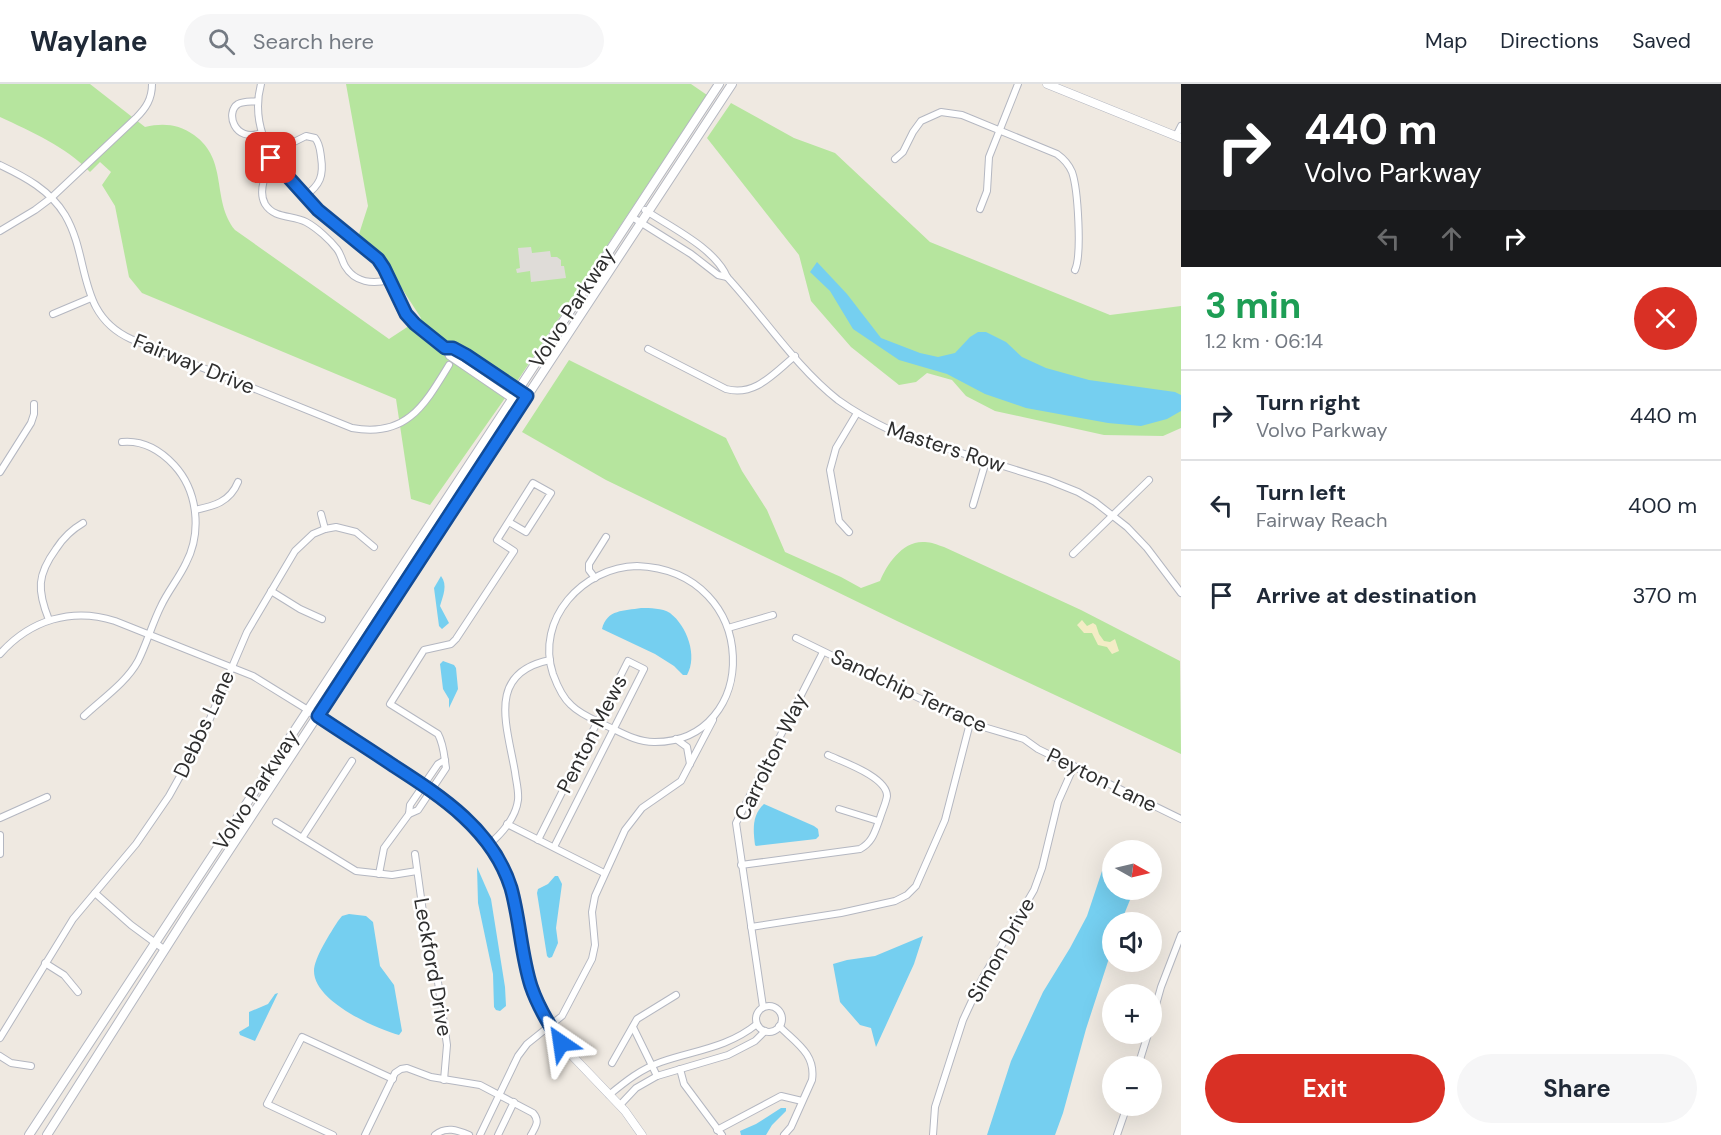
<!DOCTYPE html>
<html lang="en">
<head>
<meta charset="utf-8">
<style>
	:root { --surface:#fff; --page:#f6f6f7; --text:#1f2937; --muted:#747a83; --line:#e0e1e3; --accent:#d93025 }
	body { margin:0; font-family:"DM Sans",sans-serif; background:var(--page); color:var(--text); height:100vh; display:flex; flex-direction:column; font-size:22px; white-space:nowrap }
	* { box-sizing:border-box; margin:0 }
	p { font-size:20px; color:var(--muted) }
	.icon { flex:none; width:33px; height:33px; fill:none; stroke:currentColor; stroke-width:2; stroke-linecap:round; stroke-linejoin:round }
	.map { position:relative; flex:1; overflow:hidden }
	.sheet { display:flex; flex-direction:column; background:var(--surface); width:540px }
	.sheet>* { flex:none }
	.banner { background:#202124; color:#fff; overflow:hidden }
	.needle { width:39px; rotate:98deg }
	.tools { position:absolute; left:1102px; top:756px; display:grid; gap:12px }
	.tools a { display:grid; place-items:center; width:60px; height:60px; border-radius:50%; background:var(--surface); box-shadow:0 6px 24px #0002; font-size:30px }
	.pin { position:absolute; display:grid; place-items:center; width:51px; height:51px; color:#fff; margin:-26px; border-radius:12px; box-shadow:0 3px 9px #0006 }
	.me { position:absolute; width:66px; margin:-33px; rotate:328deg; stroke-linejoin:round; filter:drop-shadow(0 0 4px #0008) }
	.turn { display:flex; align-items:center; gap:21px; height:126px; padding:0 24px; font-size:27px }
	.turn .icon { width:78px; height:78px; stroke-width:2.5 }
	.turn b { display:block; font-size:42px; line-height:51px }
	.lanes { display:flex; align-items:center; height:57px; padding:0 24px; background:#0003; justify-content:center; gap:30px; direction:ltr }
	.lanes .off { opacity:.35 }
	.round { display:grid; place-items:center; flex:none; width:63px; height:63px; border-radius:32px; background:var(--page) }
	.headline { display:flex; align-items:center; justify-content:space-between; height:102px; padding:0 24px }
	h1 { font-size:36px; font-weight:700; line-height:45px; color:#1e9e55 }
	.button { display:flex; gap:12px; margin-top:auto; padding:12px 24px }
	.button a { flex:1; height:69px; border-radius:36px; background:var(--accent); color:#fff; font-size:24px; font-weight:700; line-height:69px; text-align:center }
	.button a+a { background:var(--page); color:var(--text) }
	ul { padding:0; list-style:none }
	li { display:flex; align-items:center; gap:18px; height:90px; padding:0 24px; border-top:2px solid var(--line) }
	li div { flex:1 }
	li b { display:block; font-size:22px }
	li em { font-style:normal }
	header { display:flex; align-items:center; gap:36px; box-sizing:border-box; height:84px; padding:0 30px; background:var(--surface); border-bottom:2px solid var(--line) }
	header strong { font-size:28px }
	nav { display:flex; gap:33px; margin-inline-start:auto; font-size:21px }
	.search { width:420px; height:54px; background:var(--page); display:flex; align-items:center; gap:15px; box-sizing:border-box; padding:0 21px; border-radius:33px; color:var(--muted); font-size:22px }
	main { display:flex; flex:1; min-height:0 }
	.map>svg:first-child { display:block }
	.green { fill:#b6e59e }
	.sand { fill:#f3ecc5 }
	.plaza { fill:#dfdcd8 }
	.water { fill:#75cff0 }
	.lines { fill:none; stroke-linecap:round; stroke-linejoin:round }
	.minor-casing { stroke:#b4b7c1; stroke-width:8 }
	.tertiary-casing { stroke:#b4b7c1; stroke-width:9 }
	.secondary-casing { stroke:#b4b7c1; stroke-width:10 }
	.minor { stroke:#fff; stroke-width:6 }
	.tertiary { stroke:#fff; stroke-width:8 }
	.secondary { stroke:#fff; stroke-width:8 }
	.route-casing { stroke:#114b97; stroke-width:15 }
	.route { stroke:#1a73e8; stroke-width:10 }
	.labels { text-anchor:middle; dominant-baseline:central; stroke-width:5; stroke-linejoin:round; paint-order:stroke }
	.street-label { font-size:21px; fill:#2e2e2e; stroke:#fff }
</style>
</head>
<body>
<header>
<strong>Waylane</strong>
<div class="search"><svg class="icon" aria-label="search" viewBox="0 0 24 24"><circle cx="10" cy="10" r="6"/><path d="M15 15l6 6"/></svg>Search here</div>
<nav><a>Map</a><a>Directions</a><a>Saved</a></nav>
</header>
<main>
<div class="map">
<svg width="1181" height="1051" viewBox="0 0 1181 1051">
	<rect width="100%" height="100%" fill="#efe9e1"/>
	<g class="green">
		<path d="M0,0H90L145,43C163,39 178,40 194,51C229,76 211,116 235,146L389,255L421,234L397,197L389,180L359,150L368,122L346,0H691L707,11L522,290L430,421L411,415L396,315L142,209L129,193L115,122L102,101L111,88L100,78L90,88C65,62 32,48 0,33Z"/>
		<path d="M731,19L794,54L835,69L930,158L1110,231L1181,222V344L1163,352L1104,351L995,327L966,312L952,296L927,289L916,298L899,301L851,263L811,217L799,171L707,54Z"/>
		<path d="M569,276L726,354L742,387L767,426L785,468L841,493L861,504L880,497C887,480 903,456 925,458C931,458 938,461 944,463L1081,526L1180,577L1181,670L897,537L606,396L522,348Z"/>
	</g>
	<path class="sand" d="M1082,536L1087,542L1093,539L1096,541L1099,550L1104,557L1110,558L1115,555L1119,567L1112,570L1107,563L1098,561L1092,549H1084L1077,541Z"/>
	<path class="plaza" d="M531,163L532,169L550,167L551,173H557L561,176V182H564L566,194L531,198L530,187L517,189L516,185L520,184L518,164Z"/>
	<g class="water">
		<path d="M817,178L847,210L881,254L920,269L938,273L955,269L970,253L978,248H986L1006,258L1022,273L1046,284L1089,296L1175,308L1181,311V327L1167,335L1141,342L1108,339L1026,324L985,310L947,290L899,276L853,245L830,207L810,188Z"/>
		<path d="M441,492C448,501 443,512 440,522L449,539L442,545L439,542L434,504Z"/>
		<path d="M641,524C650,524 662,524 670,529C687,542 698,572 687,591H683L674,582L655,570L602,545C607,525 624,527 641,524Z"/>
		<path d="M443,577L454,581L456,584L458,605L449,624V615L443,605L440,580Z"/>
		<path d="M764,720L814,742L818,745L819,752L816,755L756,762L755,761C753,745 752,731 764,720Z"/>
		<path d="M1107,772H1113V806H1134L1121,838H1113V862L1086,945L1063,1029L1055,1051H987L1011,977L1043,908L1070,864L1087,832Z"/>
		<path d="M477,783L491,815L505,903L506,922L500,927L496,926L494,923L493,890L478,819Z"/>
		<path d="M555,792H558L562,800L556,844L558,859L552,873L549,874L547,872L537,809L538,805L548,800Z"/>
		<path d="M349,830L366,832L373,838L380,882L394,901L402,947L399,951C374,944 314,917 314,887C314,874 331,848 338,837L342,832Z"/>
		<path d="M923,852L914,880L876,963L871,944L860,941L840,918L833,880L847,876L875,872Z"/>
		<path d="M278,909L255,957L240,951L239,948L249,942V928L268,920L275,910Z"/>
		<path d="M781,1024H786V1027L772,1041L766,1051H741L740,1047L756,1040Z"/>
	</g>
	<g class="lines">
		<defs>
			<g id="minor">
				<path d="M261,0C245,60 296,108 338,143C351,154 367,162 378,175C392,190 395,214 407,231C417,245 432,253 445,264"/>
				<path d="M258,17C252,18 244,17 238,20C225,28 234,59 261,49"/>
				<path d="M1176,52L1181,42"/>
				<path d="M271,73L286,62L306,52L315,54C320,60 320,66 321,73C324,92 320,101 305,112"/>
				<path d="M895,75L903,68L913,48L921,37L941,28L962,31L1057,70C1064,75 1069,81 1072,88C1078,105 1082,171 1075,186"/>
				<path d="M275,78C265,87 258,107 265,120C274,135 293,131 306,138C317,144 330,156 337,165C341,170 342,177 345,182C355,199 373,200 389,196"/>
				<path d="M0,81C25,93 50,106 65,131C91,175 76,230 131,255L352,344C406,354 424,322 449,281"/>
				<path d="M980,125L987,107L989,73L1018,0"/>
				<path d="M645,126C670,143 715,164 727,193C764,233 795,282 838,316C856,329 875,339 894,348L1048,396L1078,408L1095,418L1127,443L1147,464L1181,509"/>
				<path d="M632,133L691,170L718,191L727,193"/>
				<path d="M0,147L35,126L51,114L136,34C146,24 152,15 152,0"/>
				<path d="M53,230L91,214"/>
				<path d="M648,265L726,305C755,313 774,289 795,272"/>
				<path d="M515,317L449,272L445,264C465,264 508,300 527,312"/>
				<path d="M0,388L31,339L34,330V320"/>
				<path d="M973,421L986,377"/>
				<path d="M195,426C214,422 230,418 238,398"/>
				<path d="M321,430L325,445"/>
				<path d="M849,448L839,437L830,386L836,364L857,329"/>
				<path d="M1073,470L1149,396"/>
				<path d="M637,482C763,487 761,659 654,658C637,658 622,649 607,642C595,636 581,631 571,621C563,614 557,601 553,590C535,535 583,483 637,482Z"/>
				<path d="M595,494L589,486V480L606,453"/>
				<path d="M271,507L300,525L322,535"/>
				<path d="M49,536C37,506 37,491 56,465C63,454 71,446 83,439"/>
				<path d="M728,544L773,531"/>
				<path d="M796,554L970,639L1024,655L1038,665L1181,735"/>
				<path d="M0,570C30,536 72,523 115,537L253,592L308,626"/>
				<path d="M84,632C102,615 126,599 138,577C147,559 152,540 161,522C168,507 179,494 186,479C202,448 198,407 174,381C160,366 143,356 122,358"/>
				<path d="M676,655L687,663L690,680"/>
				<path d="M839,725L878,737"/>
				<path d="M409,730L418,726L446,684C444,672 444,661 438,650L390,620L424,566L451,560L456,555L514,467L497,456L533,399L551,409L526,448L509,438"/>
				<path d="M0,734L47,713"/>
				<path d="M276,738L356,787L392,791L417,787"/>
				<path d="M507,740L604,789"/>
				<path d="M0,751V770"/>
				<path d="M302,754L352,677"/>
				<path d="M538,756L628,577L644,585L554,763"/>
				<path d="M488,761C502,750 516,733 518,716C519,707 516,697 515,688C507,641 486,589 550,576"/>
				<path d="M415,770L429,872L437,891L447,961L444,996"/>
				<path d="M741,781L860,765C873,758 875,747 880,734C882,727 886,719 887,712C887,693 843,678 828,671"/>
				<path d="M379,790L384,764L409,730L410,721L438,680L445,676"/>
				<path d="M95,809L131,841L165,866"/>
				<path d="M751,843L841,829L895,817L907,811L916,802L945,736L970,639"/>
				<path d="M45,879L64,891L78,908"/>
				<circle cx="769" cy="935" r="13"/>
				<path d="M763,923L736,739L823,568"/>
				<path d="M1152,935L1161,903L1181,851"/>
				<path d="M779,942C796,959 816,970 812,996L791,1043L784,1051"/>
				<path d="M633,943L657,992"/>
				<path d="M0,954L73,835L136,760L169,712L203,651L247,548L295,467L313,450L325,445L336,443L356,448L374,463"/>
				<path d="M0,972L11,979L31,982"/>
				<path d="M612,979L637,935L676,911"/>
				<path d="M1138,982L1148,950"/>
				<path d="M680,985L684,1000L722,1051"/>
				<path d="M609,1011C626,997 641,985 661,978C696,966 727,964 757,940"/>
				<path d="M620,1021L636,1004L657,992L728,971L755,957L765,947"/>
				<path d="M717,1046L781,1012L802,1017"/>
				<path d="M333,1051L267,1020L302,953L393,995"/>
				<path d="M365,1051L395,989L401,985L407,984L431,993L480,1001L533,1029C540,1037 536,1042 531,1051"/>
				<path d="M435,1051C446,1042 457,1046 469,1051"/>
				<path d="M480,1051L518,972L527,960L562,932L592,875L595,861L592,828L595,812L625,746L642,724L681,697L713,636"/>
				<path d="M498,1051L514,1018"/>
				<path d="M933,1051L935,1023L963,936L982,895L1034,806L1042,784L1058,718L1074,682"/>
				<path d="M1117,1051L1127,1022"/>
			</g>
			<g id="tertiary">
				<path d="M1047,0L1181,54"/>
				<path d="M308,626L431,706L462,729L483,751L510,801L518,831L531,902L544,933L560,959L625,1027L642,1051"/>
			</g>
			<g id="secondary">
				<path d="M29,1051L719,0"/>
				<path d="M47,1051L188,829L732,0"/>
			</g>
		</defs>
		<use href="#minor" class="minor-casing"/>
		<use href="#tertiary" class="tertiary-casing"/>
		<use href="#secondary" class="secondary-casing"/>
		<use href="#minor" class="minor"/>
		<use href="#tertiary" class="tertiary"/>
		<use href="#secondary" class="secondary"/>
	</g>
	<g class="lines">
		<defs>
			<path id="route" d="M271,74L318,126L378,175L384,184L406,230L415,240L445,264H453L466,271L527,312L318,632C343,649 369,665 394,682C442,713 493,746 511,804C520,836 521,871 531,902C538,923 549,941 561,959"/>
		</defs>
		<use href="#route" class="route-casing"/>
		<use href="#route" class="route"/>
	</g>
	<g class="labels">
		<g class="street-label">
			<text transform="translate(572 224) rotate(-57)">Volvo Parkway</text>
			<text transform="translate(194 280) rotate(22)">Fairway Drive</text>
			<text transform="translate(946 363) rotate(18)">Masters Row</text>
			<text transform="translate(909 607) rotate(25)">Sandchip Terrace</text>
			<text transform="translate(204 640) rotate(-65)">Debbs Lane</text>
			<text transform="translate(592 650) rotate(-63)">Penton Mews</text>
			<text transform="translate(771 673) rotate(-64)">Carrolton Way</text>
			<text transform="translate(1102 696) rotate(26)">Peyton Lane</text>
			<text transform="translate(256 706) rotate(-57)">Volvo Parkway</text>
			<text transform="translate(1001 866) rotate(-61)">Simon Drive</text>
			<text transform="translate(433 883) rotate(80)">Leckford Drive</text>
		</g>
	</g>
</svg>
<div class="tools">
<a><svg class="needle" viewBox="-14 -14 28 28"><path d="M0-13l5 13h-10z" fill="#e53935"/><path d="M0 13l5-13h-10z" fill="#747a83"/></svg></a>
<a><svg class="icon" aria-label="sound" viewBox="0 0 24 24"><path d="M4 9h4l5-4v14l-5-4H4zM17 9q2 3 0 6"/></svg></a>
<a>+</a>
<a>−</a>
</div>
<div class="pin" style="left:271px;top:74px;background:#d93025"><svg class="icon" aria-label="arrive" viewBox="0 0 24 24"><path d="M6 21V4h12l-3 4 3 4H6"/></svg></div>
<svg class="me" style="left:561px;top:959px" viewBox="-20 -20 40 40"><path d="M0-17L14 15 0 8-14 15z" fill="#1a73e8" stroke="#fff" stroke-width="4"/></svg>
</div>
<section class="sheet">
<div class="banner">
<div class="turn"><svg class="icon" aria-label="right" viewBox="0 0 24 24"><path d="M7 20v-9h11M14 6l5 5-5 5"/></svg><div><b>440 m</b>Volvo Parkway</div></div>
<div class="lanes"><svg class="icon off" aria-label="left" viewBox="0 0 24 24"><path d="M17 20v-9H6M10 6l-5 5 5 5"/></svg><svg class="icon off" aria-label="ahead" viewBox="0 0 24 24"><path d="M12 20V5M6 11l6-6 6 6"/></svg><svg class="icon" aria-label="right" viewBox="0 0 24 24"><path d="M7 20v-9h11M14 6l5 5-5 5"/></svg></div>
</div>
<div class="headline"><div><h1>3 min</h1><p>1.2 km · 06:14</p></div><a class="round" style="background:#d93025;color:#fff"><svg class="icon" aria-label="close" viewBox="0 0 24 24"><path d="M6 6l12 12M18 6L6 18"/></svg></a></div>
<ul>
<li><svg class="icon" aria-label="right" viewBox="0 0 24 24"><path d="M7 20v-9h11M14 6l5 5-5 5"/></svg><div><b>Turn right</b><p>Volvo Parkway</p></div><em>440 m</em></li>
<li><svg class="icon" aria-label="left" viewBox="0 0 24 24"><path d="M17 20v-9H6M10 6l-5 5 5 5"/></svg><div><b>Turn left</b><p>Fairway Reach</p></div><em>400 m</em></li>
<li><svg class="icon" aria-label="arrive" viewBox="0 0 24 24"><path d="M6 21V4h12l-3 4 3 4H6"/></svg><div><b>Arrive at destination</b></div><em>370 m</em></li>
</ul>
<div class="button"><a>Exit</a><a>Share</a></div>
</section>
</main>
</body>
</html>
